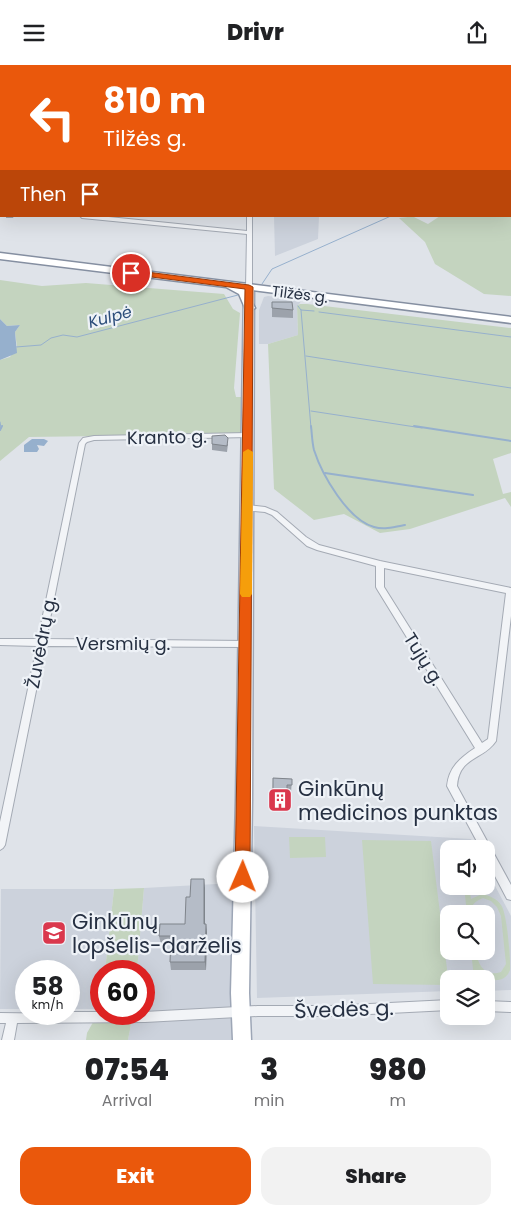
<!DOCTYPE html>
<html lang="en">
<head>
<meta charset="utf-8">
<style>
	:root { --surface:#fff; --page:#f2f2f2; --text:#202124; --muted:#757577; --accent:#ea580c }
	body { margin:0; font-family:Poppins,sans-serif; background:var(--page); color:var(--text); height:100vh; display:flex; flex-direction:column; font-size:19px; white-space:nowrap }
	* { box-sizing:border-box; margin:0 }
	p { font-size:16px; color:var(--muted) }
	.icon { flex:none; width:28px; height:28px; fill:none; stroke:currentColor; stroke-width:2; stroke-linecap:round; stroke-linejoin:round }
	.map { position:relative; height:975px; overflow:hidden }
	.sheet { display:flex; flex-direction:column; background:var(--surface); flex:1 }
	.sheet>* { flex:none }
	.top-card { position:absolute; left:0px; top:0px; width:511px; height:152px; box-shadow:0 5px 20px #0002; background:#ea580c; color:#fff; overflow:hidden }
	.fabs { position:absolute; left:440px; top:775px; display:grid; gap:10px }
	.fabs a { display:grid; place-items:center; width:55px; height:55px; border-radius:10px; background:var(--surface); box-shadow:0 5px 20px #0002; font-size:25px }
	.speed { position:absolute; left:15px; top:895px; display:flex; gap:10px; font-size:25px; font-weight:700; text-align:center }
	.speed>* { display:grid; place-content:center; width:65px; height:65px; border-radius:50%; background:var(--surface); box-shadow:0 5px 20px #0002; line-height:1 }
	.speed small { font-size:12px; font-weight:400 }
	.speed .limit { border:8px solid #d22; background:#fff; color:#111 }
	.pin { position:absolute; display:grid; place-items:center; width:42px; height:42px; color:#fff; margin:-21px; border:2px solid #fff; border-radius:50%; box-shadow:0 1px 5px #0007 }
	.me { position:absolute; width:55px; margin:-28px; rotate:1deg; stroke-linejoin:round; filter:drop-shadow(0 0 4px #0008) }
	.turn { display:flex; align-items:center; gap:18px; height:105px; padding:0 20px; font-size:22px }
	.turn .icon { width:65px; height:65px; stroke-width:2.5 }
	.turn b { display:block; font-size:35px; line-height:42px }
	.then { display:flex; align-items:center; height:48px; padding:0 20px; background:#0003; gap:10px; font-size:19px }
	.eta { display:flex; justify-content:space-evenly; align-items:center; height:85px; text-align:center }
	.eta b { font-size:30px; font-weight:800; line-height:35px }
	.primary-button { display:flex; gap:10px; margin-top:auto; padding:10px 20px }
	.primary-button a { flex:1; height:58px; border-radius:15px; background:var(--accent); color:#fff; font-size:20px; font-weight:800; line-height:58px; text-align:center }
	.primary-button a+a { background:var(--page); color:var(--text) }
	header { display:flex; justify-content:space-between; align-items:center; height:65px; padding:0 20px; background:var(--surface); font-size:22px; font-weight:800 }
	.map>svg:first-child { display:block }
	.built { fill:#ccd2dc; fill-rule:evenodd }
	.green { fill:#c4d4bf }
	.water { fill:#96b0cd }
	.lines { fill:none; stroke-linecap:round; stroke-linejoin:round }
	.stream-far1 { stroke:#96b0cd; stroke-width:1 }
	.stream { stroke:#96b0cd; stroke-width:2 }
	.minor-casing { stroke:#a4aab4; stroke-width:2 }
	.primary-casing { stroke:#9da6b6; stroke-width:3 }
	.trunk-casing { stroke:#858fa1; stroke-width:3 }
	.minor { fill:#f2f4f7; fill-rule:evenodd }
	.secondary { fill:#fff; fill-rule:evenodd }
	.primary { fill:#fff; fill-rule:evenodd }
	.trunk { fill:#fff; fill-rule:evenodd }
	.wall { fill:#9ca2ab }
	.shaded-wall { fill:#7f848b }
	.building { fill:#b5bcc7; stroke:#7f848b }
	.route { fill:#ea580c; stroke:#983908 }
	.slow { fill:#f59e0b }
	.labels { text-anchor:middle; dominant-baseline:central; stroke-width:4.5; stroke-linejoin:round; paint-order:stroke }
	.far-street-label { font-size:15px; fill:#263042; stroke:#eef2f7 }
	.far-water-label { font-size:16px; font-style:italic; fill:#2c4d7a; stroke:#eef2f7 }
	.street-label { font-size:18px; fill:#263042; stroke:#eef2f7 }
	.near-poi-label { font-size:21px; fill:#263042; stroke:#eef2f7; text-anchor:start }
	.near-street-label { font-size:21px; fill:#263042; stroke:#eef2f7 }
</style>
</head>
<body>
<header><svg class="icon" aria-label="menu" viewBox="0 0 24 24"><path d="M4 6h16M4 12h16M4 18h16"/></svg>Drivr<svg class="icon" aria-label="share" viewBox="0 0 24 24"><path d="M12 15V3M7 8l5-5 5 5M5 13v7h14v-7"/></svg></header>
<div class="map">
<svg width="511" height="975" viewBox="0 0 511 975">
	<rect width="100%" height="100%" fill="#dfe3e9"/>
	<g class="built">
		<path d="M274,151H319L318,174L275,191Z"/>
		<path d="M268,231L302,235L297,242L298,270L268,279H259V245L264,232Z"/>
		<path d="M254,761L471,774L476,784H449V821H486V804L511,851V925L486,926V914H449V926L257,933ZM449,849H486V886H449Z"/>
		<path d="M234,818L231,932L233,975H128L133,949H144V906H137L144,823Z"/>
		<path d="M1,824H114L105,906H101V944H69V906H26V944H0Z"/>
	</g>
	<g class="green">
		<path d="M293,0H511V91L510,1Z"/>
		<path d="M511,100V231L484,229L435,199L425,177L399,153L416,151L414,152L428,159L440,151H510Z"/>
		<path d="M0,215L42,221L86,218L224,229L233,244L240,248L234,323L236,332H245L246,369L29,372L0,396V295L10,292L17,282L15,267L20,260L7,261L0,254Z"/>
		<path d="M300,239H307L511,263V388L493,394L503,429L511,427V442L505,433L410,464L380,468L344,449L314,455L274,424L268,279L298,270L297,241Z"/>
		<path d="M289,772H325L326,792L290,793Z"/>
		<path d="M362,775L431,776L449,920L373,919Z"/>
		<path d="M464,821H469L471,834L482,829C490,831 496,833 501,840C507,847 511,896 510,905C505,919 488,917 479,909V914L474,913L471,886H476C478,901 485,912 501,907L506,899L501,851L497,842L491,836L483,833C474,837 471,839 472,849H467Z"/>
		<path d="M144,823L137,906H105L114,824Z"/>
		<path d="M101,943V949H133L128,975H86L87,968Z"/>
	</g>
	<g class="water">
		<path d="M0,254L7,261L20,260L15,267L17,288L0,295Z"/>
		<path d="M32,374H44L48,376L44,381L37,380L39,384L37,387H24V380Z"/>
	</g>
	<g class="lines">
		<g class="stream-far1">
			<path d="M262,219L272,204L391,151"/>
			<path d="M298,241L301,245L314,246"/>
			<path d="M301,245L311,363"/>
			<path d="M319,247L511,272"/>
			<path d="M16,282L41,280L51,273L63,270L77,272L238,230"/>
			<path d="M306,291L511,323"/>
			<path d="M311,346L422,363"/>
			<path d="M0,357L1,363"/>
		</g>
		<g class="stream">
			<path d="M311,361C312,369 312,377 314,385C322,410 348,455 374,462C384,465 395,462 405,460"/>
			<path d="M414,361L511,376"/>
			<path d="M0,365L2,361"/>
			<path d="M325,408L473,430"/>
		</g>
		<defs>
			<g id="minor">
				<rect x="257" y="0" width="4" height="1"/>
				<rect x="0" y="41" width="1" height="2"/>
				<rect x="0" y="69" width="1" height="2"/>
				<rect x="0" y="103" width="1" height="2"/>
				<rect x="0" y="141" width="1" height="2"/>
				<path d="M80,151H99L247,166V151H252V222L249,224L246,222L247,169L82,153Z"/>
				<path d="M248,368H250L251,370L250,372L94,375L87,377L85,379L46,574L246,576L249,577L250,579L249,581L246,582L45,581L5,780L3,783L0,785V757L37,581L0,580V574H38L79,378L83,373L94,371Z"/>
				<path d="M247,440L265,442L277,447L306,472L319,480L380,496L511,523V551L496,676C484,695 459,691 457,721L511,820V835L507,834L486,794V784H481L447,721C449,702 460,693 475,683L377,524L376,522V501L317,485L307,481L272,450L265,447L244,445L243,443L244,441ZM384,503L506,528L488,674L482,678L384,522Z"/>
				<path d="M449,935V945L330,951H258L145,957L17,958L14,975H2L6,958H0V948L69,949V947H101V949H144V947L258,941H330Z"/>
				<path d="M486,936L511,937V947L486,946Z"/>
			</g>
			<path id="primary" d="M249,219L254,222L252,734L249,928L251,975H233L231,928L236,734L244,222Z"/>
			<path id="trunk" d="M0,188L511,252V258L245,224L255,243L250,246L245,243L239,229L226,222L0,194Z"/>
		</defs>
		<use href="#minor" class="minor-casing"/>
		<use href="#primary" class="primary-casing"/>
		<use href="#trunk" class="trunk-casing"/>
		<use href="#minor" class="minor"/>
		<rect class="secondary" x="0" y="10" width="1" height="4"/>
		<use href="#primary" class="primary"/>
		<use href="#trunk" class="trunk"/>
	</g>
	<g class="wall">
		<path d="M6,151H14L13,153H6Z"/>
		<path d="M272,237L293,245V253L272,252Z"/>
		<path d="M212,379H228L227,387L212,385Z"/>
		<path d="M273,713L292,714L291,728H287V743L272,742Z"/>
		<path d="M205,823V859H206L207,868L206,905H171L170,897L171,879H161L159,871L185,859L190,832Z"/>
	</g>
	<g class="shaded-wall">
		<path d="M204,814L205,823V867L204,859Z"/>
		<path d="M206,859L207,868L206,905L205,897Z"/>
	</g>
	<g class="building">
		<path d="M186,0H224L223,1H186Z"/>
		<path d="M272,237H292L293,245L272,243Z"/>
		<path d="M225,370L228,373L227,381L212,379V371Z"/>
		<path d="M273,713L292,714V720H287V735H273Z"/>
		<path d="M191,814H204V859H206L205,897H170L171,871H159L160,859H185L186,832H190Z"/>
	</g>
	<path class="route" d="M131,205L249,220L253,222L250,812L248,817L243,820L237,817L235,812L245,224L128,209V206Z"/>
	<path class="slow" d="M248,384L253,387L252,529L250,532H242L240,529L243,387Z"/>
	<defs>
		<symbol id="building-square" viewBox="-11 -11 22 22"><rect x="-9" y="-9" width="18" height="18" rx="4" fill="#da384d" stroke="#eef2f7"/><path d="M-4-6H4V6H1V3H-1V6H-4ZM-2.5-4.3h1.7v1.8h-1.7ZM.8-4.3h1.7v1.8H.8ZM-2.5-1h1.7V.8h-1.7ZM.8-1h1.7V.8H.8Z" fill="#fff"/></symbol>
		<symbol id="school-square" viewBox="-11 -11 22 22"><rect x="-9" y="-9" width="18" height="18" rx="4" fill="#da384d" stroke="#eef2f7"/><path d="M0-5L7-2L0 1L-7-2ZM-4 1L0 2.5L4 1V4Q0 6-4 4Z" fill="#fff"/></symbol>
	</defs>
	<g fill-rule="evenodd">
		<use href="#building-square" x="266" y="721" width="28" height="28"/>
		<use href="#school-square" x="40" y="854" width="28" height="28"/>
	</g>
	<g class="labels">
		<g class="far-street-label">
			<text transform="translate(300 229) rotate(7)">Tilžės g.</text>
		</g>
		<g class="far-water-label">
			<text transform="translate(110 252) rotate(-15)">Kulpė</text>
		</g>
		<g class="street-label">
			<text transform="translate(167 372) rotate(-1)">Kranto g.</text>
			<text transform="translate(41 577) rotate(-79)">Žuvėdrų g.</text>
			<text x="123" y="578">Versmių g.</text>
			<text transform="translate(424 594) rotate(58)">Tujų g.</text>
		</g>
		<g class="near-poi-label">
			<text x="298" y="723">Ginkūnų<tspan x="298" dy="24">medicinos punktas</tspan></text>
			<text x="72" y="856">Ginkūnų<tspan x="72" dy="24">lopšelis-darželis</tspan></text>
		</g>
		<g class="near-street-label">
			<text transform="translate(344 944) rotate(-2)">Švedės g.</text>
		</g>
	</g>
</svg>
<div class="fabs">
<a><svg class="icon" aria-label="sound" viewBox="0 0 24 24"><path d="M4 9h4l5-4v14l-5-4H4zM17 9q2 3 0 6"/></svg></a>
<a><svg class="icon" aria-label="search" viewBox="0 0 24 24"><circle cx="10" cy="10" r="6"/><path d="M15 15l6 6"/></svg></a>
<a><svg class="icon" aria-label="layers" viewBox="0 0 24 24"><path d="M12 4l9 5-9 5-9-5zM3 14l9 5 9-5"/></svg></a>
</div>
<div class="speed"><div>58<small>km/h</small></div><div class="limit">60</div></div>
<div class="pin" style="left:131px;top:208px;background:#d93025"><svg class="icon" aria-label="arrive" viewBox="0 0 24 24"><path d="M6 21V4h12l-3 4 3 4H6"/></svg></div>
<svg class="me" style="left:243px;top:812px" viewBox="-20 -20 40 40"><circle r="19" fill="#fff"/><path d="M0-13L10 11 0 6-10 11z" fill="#ea580c"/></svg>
<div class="top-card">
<div class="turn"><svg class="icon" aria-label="left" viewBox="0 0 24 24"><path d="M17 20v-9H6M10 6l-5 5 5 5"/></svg><div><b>810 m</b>Tilžės g.</div></div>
<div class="then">Then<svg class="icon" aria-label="arrive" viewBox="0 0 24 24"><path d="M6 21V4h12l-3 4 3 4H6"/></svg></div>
</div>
</div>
<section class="sheet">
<div class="eta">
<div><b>07:54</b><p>Arrival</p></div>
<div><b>3</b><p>min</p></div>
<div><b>980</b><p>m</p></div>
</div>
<div class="primary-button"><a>Exit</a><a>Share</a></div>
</section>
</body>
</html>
